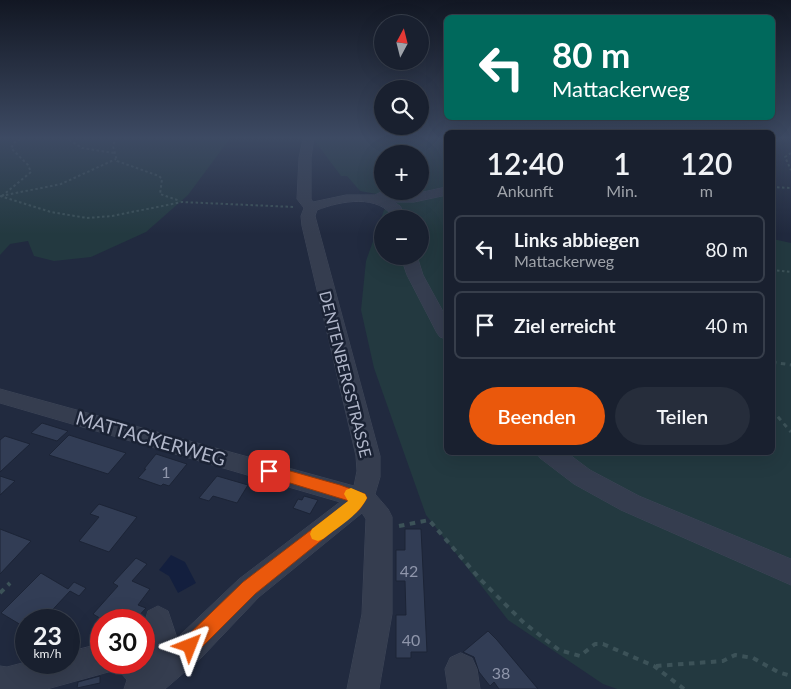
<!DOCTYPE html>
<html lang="de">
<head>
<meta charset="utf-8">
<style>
	:root { --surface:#19202f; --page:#262d3b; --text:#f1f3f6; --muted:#9fa3aa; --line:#373e4b; --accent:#ea580c }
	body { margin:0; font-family:Lato,sans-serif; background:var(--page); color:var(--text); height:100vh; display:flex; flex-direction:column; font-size:19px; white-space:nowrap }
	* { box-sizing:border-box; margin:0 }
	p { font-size:16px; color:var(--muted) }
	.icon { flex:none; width:28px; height:28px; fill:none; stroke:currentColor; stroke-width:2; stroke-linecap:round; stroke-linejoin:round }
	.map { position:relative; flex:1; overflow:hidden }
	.side { position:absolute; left:444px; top:130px; width:331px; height:325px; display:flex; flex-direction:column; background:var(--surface); border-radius:8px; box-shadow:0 5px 20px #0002,0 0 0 1px var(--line) }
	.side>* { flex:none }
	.guide { position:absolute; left:444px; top:15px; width:331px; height:105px; border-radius:8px; box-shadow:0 5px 20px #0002,0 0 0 1px var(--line); background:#00695c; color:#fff; overflow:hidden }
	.needle { width:32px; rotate:7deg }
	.tools { position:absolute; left:374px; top:15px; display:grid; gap:10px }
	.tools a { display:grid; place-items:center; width:55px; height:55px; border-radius:50%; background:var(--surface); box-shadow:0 5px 20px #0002,0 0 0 1px var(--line); font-size:25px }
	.speed { position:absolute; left:15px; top:609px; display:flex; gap:10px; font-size:25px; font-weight:700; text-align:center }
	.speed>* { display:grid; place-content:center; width:65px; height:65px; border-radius:50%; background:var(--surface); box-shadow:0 5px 20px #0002,0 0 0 1px var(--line); line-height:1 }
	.speed small { font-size:12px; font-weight:400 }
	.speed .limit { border:8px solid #d22; background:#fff; color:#111 }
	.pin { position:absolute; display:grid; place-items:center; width:42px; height:42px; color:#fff; margin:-21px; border-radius:10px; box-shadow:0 2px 8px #0006 }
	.me { position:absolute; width:55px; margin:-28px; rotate:45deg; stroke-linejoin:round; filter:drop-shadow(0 0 4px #0008) }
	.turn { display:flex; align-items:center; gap:18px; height:105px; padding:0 25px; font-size:22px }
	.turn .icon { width:65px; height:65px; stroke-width:2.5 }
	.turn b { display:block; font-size:35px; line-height:42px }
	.eta { display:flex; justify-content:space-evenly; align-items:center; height:85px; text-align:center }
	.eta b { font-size:30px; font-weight:600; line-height:35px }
	.primary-button { display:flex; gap:10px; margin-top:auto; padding:10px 25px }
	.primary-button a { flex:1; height:58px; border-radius:30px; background:var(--accent); color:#fff; font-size:20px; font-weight:600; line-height:58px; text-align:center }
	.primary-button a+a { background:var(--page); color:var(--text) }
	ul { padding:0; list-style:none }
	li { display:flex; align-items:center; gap:15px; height:68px; margin:0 10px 8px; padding:0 15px; border:2px solid var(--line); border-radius:8px }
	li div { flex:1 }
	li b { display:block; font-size:19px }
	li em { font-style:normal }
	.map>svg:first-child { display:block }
	.green { fill:#233940; fill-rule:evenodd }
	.water { fill:#131f3e }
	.building { fill:#323d55; stroke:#1c2436 }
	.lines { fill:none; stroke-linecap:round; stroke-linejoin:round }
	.minor-casing { stroke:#3e4658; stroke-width:1 }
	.path-far2 { stroke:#3c5258; stroke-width:2; stroke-dasharray:2.5 2.5; stroke-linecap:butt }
	.path-far1 { stroke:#3c5258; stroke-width:3; stroke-dasharray:4.5 4.5; stroke-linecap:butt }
	.path { stroke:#3c5258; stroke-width:4; stroke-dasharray:5.5 5.5; stroke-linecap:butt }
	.minor { fill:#353d4f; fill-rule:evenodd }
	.route { fill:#ea580c; stroke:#983908 }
	.slow { fill:#f59e0b }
	.labels { text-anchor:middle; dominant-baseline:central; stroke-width:5; stroke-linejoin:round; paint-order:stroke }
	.street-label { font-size:16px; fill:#b1b7ca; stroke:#1a2234 }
	.near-number-label { font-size:16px; fill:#8f96ab }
	.near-street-label { font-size:19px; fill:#b1b7ca; stroke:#1a2234 }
</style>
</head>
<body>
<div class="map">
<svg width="791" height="689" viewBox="0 0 791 689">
	<rect width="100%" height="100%" fill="#212a3f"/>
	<g class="green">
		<path d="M0,137H231L188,195L146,232L91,257L54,261L34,256L28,241L10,244L0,255Z"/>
		<path d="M312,137H446V452H772L773,239L791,243V689H617L603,684L508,620L426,515L374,368L361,310L366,261L384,210L400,201L409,200L360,191L347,176H341ZM382,154H420V191H382ZM382,219H420V256H382Z"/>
	</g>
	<path class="water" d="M171,555L185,562L196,583L178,593L169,576L159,570Z"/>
	<g class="building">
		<path d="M42,423L68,431L57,441L31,433Z"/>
		<path d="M69,435L94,443L126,453L108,474L49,455Z"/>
		<path d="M5,436L30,444L0,472V440Z"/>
		<path d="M156,454L187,464L169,486L163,484L161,486L138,478L146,469H144Z"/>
		<path d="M0,476L15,481L0,495Z"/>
		<path d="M217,476L248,485L237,503L213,496L209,501L199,498Z"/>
		<path d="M304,496L318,500L310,514L293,508L298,499L302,500Z"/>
		<path d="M99,504L137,517L109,552L79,541L99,517L90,514Z"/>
		<path d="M0,529L31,541L0,574Z"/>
		<path d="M405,529H421L427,652H411V658H396V615H406L405,581H396V550H405Z"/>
		<path d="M136,558L147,564L132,581L150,589L138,605L146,608L135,620H103L93,614L118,586L113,583Z"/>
		<path d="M41,573L68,589L74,582L86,588L79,596L70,591L43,620H26V628L1,613Z"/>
		<path d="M488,631L497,640L538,689H499L494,682L490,686L479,672L474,657L463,652Z"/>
		<path d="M100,676V683L77,688L78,682Z"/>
	</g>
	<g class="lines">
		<defs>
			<g id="minor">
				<path d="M304,137H314L311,158V199L313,202L346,195H375L381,192L414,194L446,187V195L442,196L414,202H394L400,206L408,219H394C380,193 340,201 317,210L315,216L380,456V477L375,494L388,509L392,517V614L379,689H347L362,614L366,519L362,513L259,597L201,658L165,689H124L127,680L121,673L117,662H144V652L147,656L149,653L144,624L148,611L158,606L168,611L177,638L239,579L340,502L0,403V389L354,486L357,471L356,456L302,226L301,216L304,208L297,199L299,158Z"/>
				<path d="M401,256H417L423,275L446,317V339L440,337L437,333L407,275Z"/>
				<path d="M537,452H566L590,470L639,496L791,559V585L621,510L574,484L540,458Z"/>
				<path d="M101,644V662H115L112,671L47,689H0V666L7,667L26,662H69V652Z"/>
				<path d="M461,653L472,658L477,669L480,689H448L445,669L450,658Z"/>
			</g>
		</defs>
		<use href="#minor" class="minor-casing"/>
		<g class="path-far2">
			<path d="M65,137L82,148L114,153"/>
			<path d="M116,137L113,146L117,161L159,176L162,179L160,194L180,201"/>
			<path d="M791,153L785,157L791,170"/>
			<path d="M772,187L791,188"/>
			<path d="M0,196L51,212L87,218L112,216L182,202L294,207"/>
			<path d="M1,196L61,184L116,159"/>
			<path d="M2,196L31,172L28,165L11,148L15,142L26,137"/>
			<path d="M772,270L791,272"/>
		</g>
		<g class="path-far1">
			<path d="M772,362L791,365"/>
			<path d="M772,410L791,432"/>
		</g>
		<g class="path">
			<path d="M399,526L429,520L480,579L524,623L559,650L580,656L595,644H603L654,666L684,689"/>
			<path d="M0,593L10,583"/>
			<path d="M656,666L723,661L735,655L753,658L778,672L791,676"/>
		</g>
		<use href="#minor" class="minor"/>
	</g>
	<linearGradient id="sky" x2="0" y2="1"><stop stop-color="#121723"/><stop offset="0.59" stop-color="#3d4a63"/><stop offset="1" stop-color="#3d4a63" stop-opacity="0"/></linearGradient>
	<rect width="791" height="234" fill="url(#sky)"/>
	<path class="route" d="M269,465L340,485L365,494L367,498L359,510L255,594L196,653L190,656L183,653L181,646L183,640L243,582L349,501L264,475L261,471L264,467Z"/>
	<path class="slow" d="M351,488L365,494L367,498C358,516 338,527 323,539L318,541L312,539L310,534L312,529L348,501L344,494L346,490Z"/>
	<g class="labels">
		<g class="street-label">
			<text transform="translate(346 374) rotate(76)">DENTENBERGSTRASSE</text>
		</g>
		<g class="near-number-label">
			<text x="166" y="471">1</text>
			<text x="409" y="570">42</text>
			<text x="411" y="639">40</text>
			<text x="501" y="672">38</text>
		</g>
		<g class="near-street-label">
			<text transform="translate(151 438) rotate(16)">MATTACKERWEG</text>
		</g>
	</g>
</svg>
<div class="tools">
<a><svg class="needle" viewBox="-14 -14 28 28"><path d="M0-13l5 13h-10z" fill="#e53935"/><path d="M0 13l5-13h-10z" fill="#9fa3aa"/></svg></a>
<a><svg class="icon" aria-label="search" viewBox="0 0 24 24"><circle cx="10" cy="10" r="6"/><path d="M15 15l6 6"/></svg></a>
<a>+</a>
<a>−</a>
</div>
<div class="speed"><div>23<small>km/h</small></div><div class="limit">30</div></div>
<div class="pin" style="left:269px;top:471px;background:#d93025"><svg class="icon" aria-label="arrive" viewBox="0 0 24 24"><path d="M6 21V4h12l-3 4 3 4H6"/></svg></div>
<svg class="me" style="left:190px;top:646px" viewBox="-20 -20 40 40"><path d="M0-17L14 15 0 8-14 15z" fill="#ea580c" stroke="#fff" stroke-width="4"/></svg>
<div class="guide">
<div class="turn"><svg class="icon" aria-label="left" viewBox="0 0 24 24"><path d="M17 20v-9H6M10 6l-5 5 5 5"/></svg><div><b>80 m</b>Mattackerweg</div></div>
</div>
<section class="side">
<div class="eta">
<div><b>12:40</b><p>Ankunft</p></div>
<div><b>1</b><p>Min.</p></div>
<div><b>120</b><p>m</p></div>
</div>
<ul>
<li><svg class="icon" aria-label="left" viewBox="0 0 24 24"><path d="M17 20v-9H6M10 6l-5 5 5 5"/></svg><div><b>Links abbiegen</b><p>Mattackerweg</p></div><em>80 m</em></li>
<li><svg class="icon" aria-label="arrive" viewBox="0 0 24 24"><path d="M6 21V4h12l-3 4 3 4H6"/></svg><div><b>Ziel erreicht</b></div><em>40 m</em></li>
</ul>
<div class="primary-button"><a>Beenden</a><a>Teilen</a></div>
</section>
</div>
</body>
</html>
